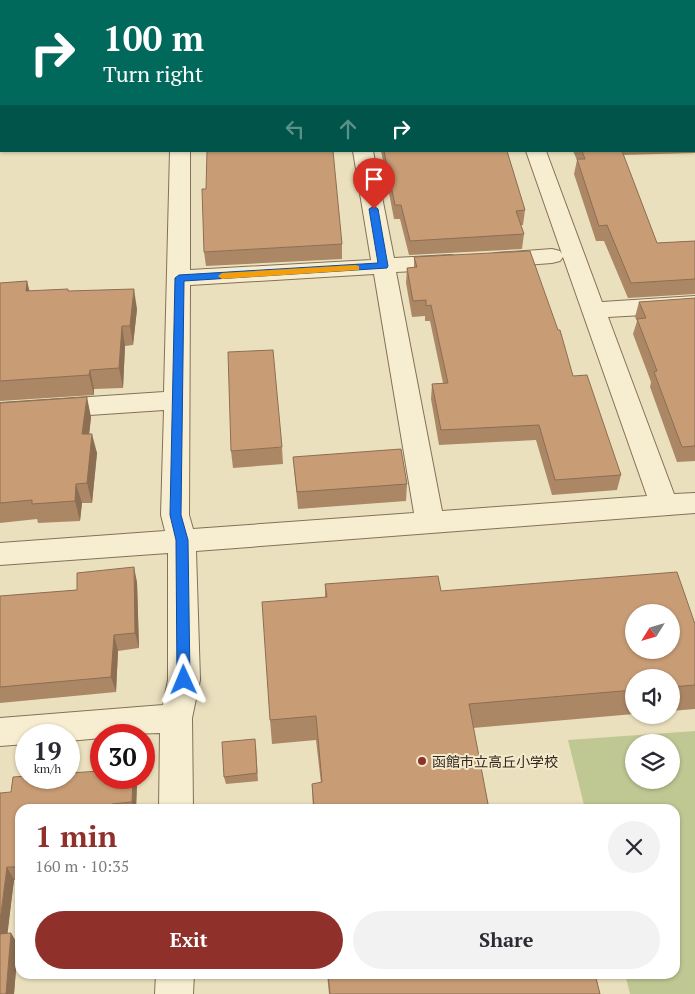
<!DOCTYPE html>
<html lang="en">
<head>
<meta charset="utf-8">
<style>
	:root { --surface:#fff; --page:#f2f2f3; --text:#2b2b33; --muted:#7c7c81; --accent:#8f302b }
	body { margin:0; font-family:"PT Serif","Noto Sans JP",serif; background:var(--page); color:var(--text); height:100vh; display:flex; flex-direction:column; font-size:19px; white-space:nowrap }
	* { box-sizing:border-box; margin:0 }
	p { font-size:16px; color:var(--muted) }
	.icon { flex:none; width:28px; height:28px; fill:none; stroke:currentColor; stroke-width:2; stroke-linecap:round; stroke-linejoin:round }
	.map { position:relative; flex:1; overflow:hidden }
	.drawer { position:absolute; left:15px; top:804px; width:665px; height:175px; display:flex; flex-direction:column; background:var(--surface); border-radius:15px; box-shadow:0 1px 4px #0004 }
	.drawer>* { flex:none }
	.hud { position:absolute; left:0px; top:0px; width:695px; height:152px; box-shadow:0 1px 4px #0004; background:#00695c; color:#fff; overflow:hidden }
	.needle { width:32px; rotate:233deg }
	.buttons { position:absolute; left:625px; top:604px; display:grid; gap:10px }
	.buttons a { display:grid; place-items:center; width:55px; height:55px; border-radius:50%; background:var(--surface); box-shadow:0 1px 4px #0004; font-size:25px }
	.speed { position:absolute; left:15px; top:724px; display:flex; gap:10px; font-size:25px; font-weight:700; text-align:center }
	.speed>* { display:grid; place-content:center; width:65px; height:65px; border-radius:50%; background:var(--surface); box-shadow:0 1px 4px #0004; line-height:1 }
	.speed small { font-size:12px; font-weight:400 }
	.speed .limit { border:8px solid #d22; background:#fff; color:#111 }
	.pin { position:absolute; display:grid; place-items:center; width:42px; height:42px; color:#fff; margin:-51px -21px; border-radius:50% 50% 50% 0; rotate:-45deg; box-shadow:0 0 5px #0007 }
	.pin .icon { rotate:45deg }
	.me { position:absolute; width:55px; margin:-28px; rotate:359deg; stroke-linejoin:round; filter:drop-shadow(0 0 4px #0008) }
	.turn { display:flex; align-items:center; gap:18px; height:105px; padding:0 20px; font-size:22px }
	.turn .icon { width:65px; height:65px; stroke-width:2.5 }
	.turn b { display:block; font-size:35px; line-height:42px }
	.lanes { display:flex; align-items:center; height:48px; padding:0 20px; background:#0003; justify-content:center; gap:25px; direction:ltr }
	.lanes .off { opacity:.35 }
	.round { display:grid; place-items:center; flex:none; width:52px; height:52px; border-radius:26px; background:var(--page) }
	.summary { display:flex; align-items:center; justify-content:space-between; height:85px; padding:0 20px }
	h1 { font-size:30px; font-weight:700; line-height:38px; color:var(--accent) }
	.cta { display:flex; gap:10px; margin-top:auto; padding:10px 20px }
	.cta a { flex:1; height:58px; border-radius:30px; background:var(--accent); color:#fff; font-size:20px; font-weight:700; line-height:58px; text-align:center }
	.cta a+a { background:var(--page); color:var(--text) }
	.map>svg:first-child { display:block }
	.green { fill:#bfc893; fill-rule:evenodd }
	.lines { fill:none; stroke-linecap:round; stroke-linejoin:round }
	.minor-casing { stroke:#837158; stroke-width:2 }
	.minor { fill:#f7eed1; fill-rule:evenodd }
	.wall { fill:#ac8765 }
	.shaded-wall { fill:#8c6e53 }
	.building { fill:#c89d76; stroke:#8c6e53; fill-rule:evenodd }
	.route { fill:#1a73e8; stroke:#114b97 }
	.slow { fill:#f59e0b }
	.poi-dot { fill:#8f302b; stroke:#f3eacd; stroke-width:2 }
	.labels { text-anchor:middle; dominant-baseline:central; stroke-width:4; stroke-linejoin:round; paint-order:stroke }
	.poi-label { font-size:14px; fill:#33281c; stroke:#f3eacd; text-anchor:start }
</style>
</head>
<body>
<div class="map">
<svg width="695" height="994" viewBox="0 0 695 994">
	<rect width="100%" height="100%" fill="#ebe0be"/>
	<path class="green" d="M695,731V994H630L625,974H675V809H585L568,740ZM634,742H671V780H634Z"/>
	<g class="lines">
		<defs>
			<g id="minor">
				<path d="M172,0H190V1H173Z"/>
				<path d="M458,0H496L497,1H459Z"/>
				<path d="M170,151H190V270L371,260L353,151H373L394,258L451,255L459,257L462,262L459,267L451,269L396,272L442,511L647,496L563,257L560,261L552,263L496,267L488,265L485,260L488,255L496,253L552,249L560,251L562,254L526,151H546L602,302L695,296V312L608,317L674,494L695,493V513L196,551L200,680L192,718L193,809H159L160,733L101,735V738L69,741V735H26V744L0,746V718L163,705L168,680V553L0,565V543L165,531L161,515L164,410L0,421V403L164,392ZM374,274L414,513L193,529L189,515L190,285Z"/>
				<path d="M156,974H194L193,994H155Z"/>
			</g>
		</defs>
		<use href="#minor" class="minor-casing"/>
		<use href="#minor" class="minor"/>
	</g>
	<g class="wall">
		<path d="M638,0H695V153L623,155L657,243L695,241V294L628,298L604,241H596L574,174L577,160L573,151H694V1H638Z"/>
		<path d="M1,65V134L0,140V67Z"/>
		<path d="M381,151H507L525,210L523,225H521L524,234L522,249L409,255L400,219H394Z"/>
		<path d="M342,244V259L206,266L204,252Z"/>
		<path d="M414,257L573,376L621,475L617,490L552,495L536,440L439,445L431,399L432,384L443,383L430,321H425V316L412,317L406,283L407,268H414Z"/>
		<path d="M27,281L29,291H69L137,309L133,345L125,346L123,388L94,389V395L0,401V283Z"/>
		<path d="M695,298V461L677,462L650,387L651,382L633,334L637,321L635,317L639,302Z"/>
		<path d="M0,403L91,417L89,434L97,453L92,503H82L80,521L38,523L37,519L0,523Z"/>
		<path d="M282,447L283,464L233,468L231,451Z"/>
		<path d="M293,457L407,484L406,501L298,509Z"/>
		<path d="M137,582L139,648L118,651L116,692L0,703V596L77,590Z"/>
		<path d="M325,584L441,591L695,624V709L671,711V678H634V714L473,728L489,809H313L312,784L321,783L316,740L272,744L270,720L325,597Z"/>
		<path d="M256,746L258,781L226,784L224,777Z"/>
		<path d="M101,778H136L137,783L136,809H20V880H14L7,934L11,933L18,945L14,994H0L11,792Z"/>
		<path d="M327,974H595L600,994H329Z"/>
	</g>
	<g class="shaded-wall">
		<path d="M0,119L1,123V134L0,140Z"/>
		<path d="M27,281L32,301L26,291Z"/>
		<path d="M134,289L137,309L133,345L130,326Z"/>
		<path d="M122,326L125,346L123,388L119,368Z"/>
		<path d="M90,370L94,389V395L89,375Z"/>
		<path d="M87,397L91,417L87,454L82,434Z"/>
		<path d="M92,434L97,453L92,503L87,483Z"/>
		<path d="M76,484L82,503L80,521L75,501Z"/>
		<path d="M134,567L137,582L139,648L135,633Z"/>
		<path d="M114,635L118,651L116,692L111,677Z"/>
		<path d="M133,778H136L137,783L136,809H133L132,802Z"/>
		<path d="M7,867L14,880L6,946L0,937V921Z"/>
		<path d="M11,933L18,945L14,994H6Z"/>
	</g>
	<g class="building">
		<path d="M196,0H400L401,1H196Z"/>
		<rect x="518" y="0" width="45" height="1"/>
		<path d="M641,0H695V138H694V1H641Z"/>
		<path d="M1,65V113H0V67Z"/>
		<path d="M207,151H333L342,244L204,252L202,189H206Z"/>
		<path d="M384,151H507L525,210L516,211L524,234L410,241L401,205H395Z"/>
		<path d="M582,151H622L657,243L695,241V279L631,283L607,225L599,226L577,159H585Z"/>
		<path d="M530,251L558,330H560L573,376L587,375L621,475L555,480L539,425L441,430L432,384L448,383L431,305L426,306V300L413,301L407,268L417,267L414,257Z"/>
		<path d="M27,281L26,291L68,289V291L134,289L130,326H122L119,368L90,370L89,375L0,381V283Z"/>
		<path d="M695,298V446L682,447L654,372L657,371L637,319L646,318L639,302Z"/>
		<path d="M273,350L282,447L231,451L228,352Z"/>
		<path d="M87,397L82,434H92L87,483L76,484L75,501L32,504V500L0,503V403Z"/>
		<path d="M401,449L407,484L297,492L293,457Z"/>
		<path d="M134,567L135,633L114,635L111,677L0,687V596L77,590V573Z"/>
		<path d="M677,572L695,624V685L671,687V678H634V690L469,704L489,809H314L312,784L322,782L316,716L270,720L262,602L327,597L325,584L438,576L441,591ZM634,612H671V650H634Z"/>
		<path d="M255,739L257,773L224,777L222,742Z"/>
		<path d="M101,771V778H133L132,802L112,804V809H20V867H7L0,921V793L11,792L13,777L26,776V778H69V773Z"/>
		<path d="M11,933L6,994H0V934Z"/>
		<path d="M328,974H595L600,994H330Z"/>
	</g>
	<path class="route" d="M374,206L378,209L388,266L387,268L184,281L181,515L188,540L190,680L188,684L184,686L179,684L177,680L176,540L170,515L175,278L179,275L378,263L369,209Z"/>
	<path class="slow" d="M355,265L359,266V270L222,279L218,276L222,273Z"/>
	<circle class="poi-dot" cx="422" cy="761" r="5"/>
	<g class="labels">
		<g class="poi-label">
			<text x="432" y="761">函館市立高丘小学校</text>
		</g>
	</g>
</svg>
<div class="buttons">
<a><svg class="needle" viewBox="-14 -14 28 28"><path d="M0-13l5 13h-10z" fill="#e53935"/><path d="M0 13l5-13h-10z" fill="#7c7c81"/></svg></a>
<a><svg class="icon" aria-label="sound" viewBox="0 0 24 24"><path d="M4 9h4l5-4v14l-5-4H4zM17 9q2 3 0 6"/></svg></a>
<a><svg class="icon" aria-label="layers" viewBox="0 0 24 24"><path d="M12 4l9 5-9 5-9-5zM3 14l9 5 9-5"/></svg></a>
</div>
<div class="speed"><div>19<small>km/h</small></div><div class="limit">30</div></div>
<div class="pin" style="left:374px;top:209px;background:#d93025"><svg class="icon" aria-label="arrive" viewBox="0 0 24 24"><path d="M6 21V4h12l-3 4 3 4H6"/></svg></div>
<svg class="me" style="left:184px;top:680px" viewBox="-20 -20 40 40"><path d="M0-17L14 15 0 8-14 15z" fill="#1a73e8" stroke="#fff" stroke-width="4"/></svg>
<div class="hud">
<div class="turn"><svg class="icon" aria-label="right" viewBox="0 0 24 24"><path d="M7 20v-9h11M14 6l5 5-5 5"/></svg><div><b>100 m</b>Turn right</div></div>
<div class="lanes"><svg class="icon off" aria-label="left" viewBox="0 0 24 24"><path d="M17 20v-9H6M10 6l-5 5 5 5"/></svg><svg class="icon off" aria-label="ahead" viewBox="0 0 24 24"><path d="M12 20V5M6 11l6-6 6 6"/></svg><svg class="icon" aria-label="right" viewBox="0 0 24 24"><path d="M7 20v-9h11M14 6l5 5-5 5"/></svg></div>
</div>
<section class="drawer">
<div class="summary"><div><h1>1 min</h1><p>160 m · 10:35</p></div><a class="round"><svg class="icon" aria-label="close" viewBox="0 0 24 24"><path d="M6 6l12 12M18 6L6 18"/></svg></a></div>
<div class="cta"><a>Exit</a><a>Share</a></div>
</section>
</div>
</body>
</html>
